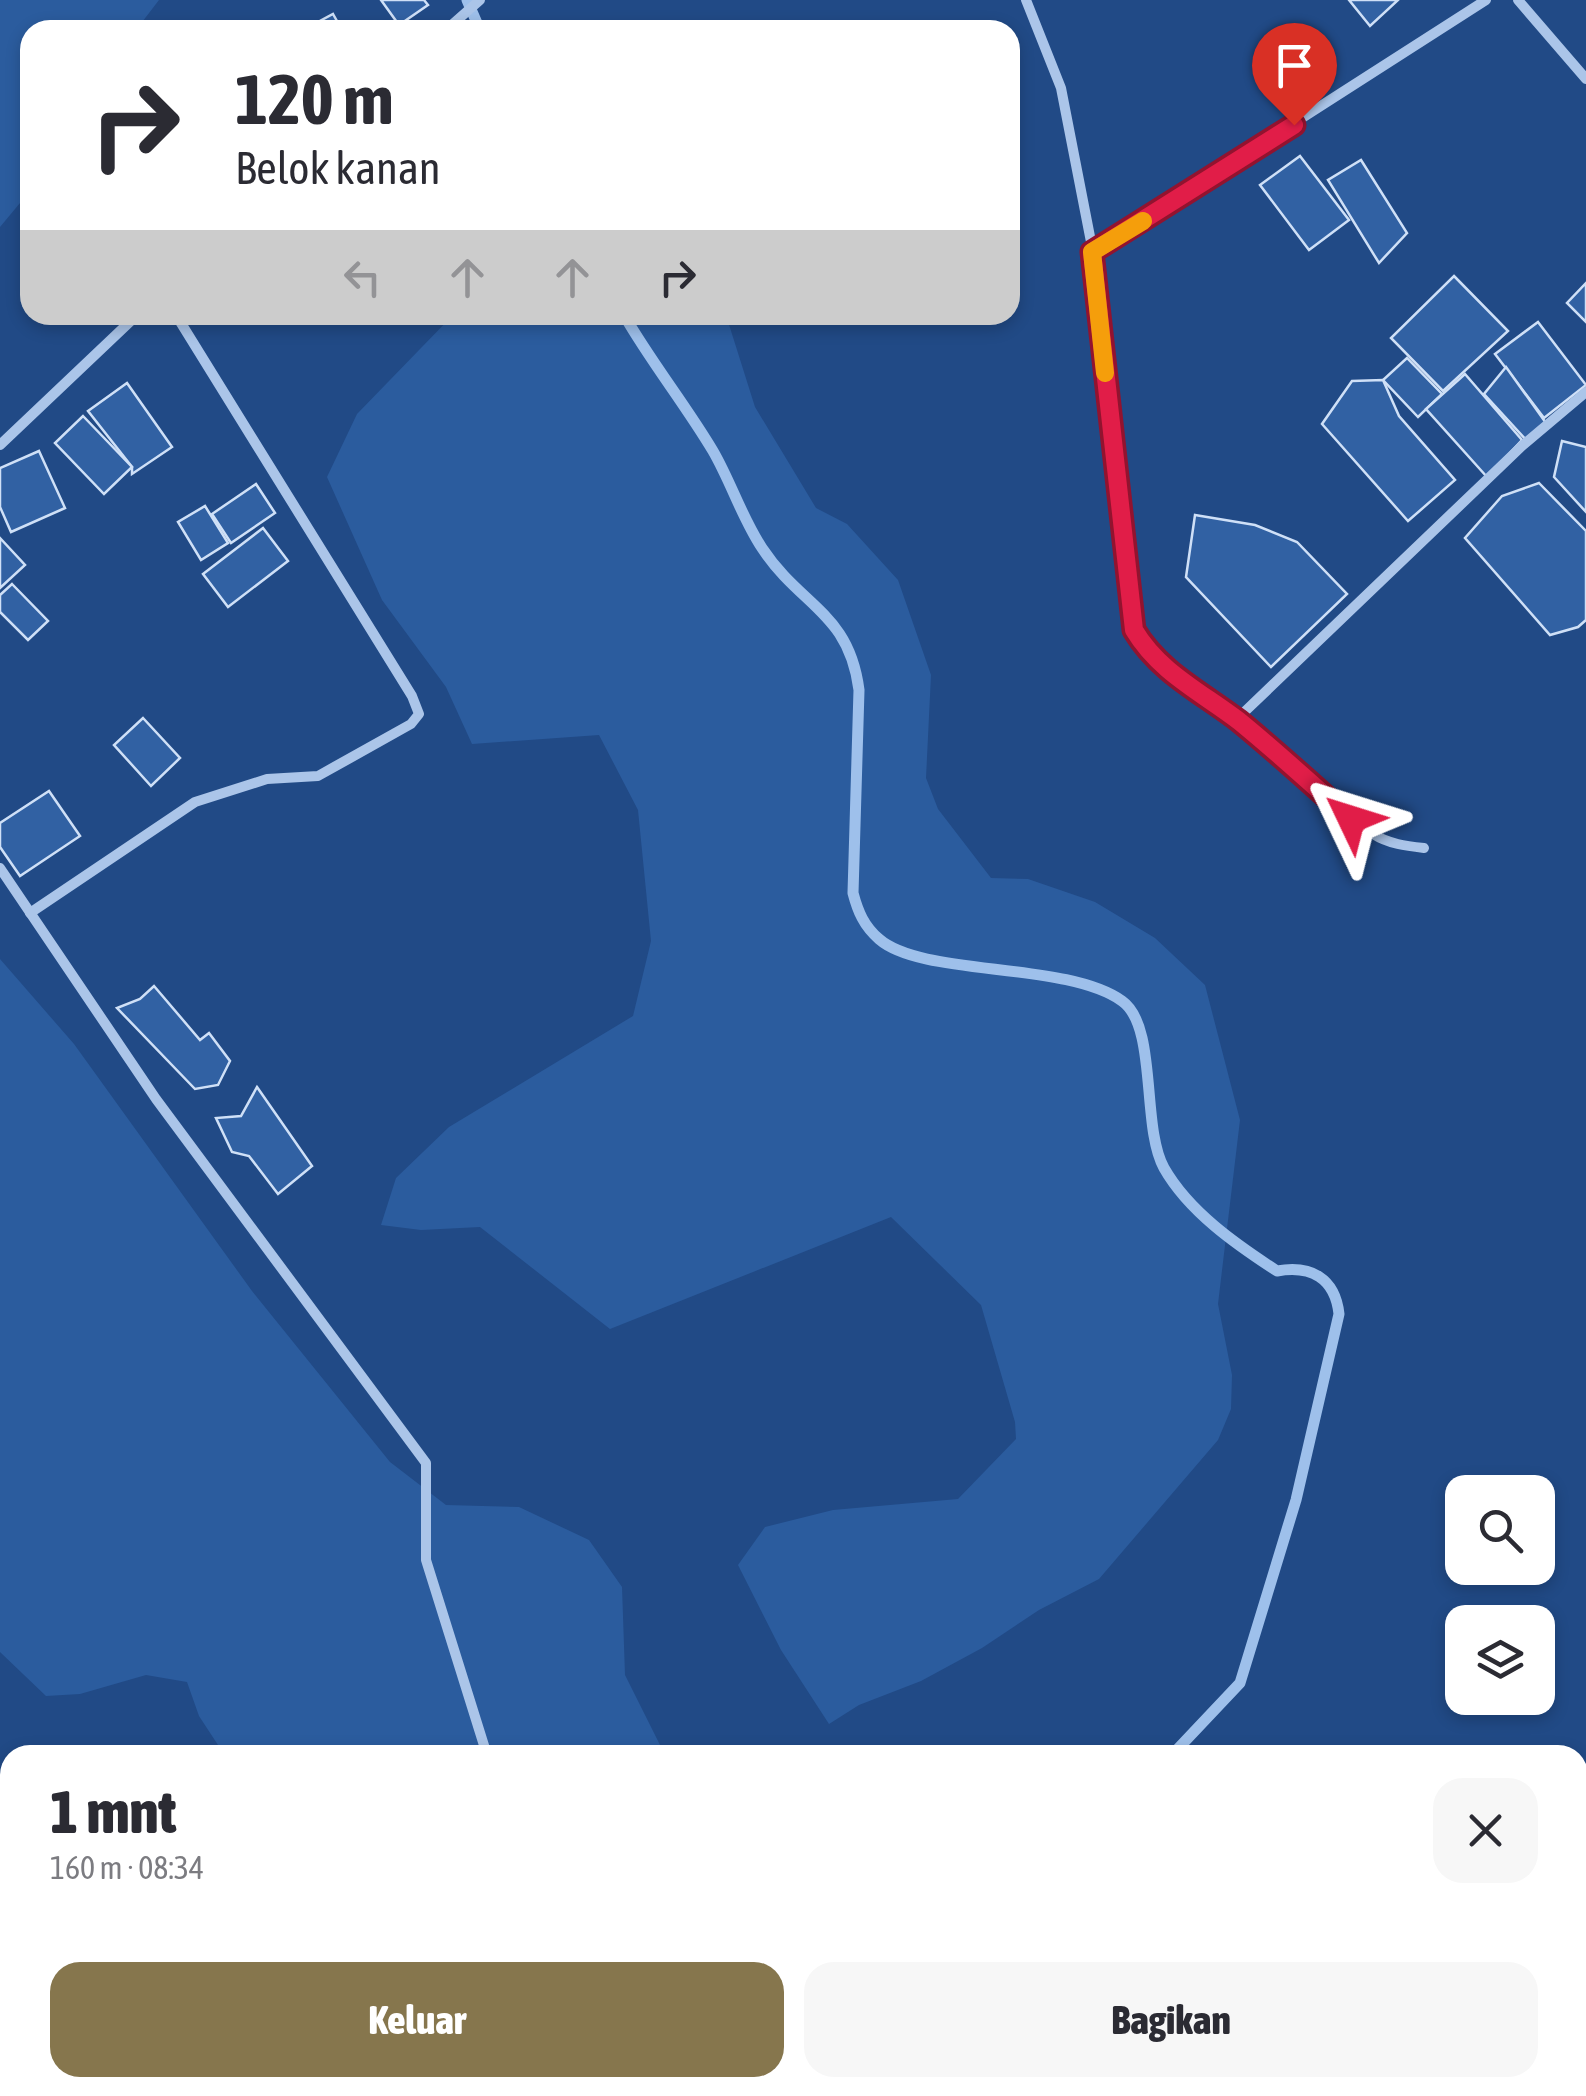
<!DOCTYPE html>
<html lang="id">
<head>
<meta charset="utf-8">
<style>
	:root { --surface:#fff; --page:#f7f7f7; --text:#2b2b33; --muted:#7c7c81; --accent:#86764d }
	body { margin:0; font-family:"Asap Condensed",sans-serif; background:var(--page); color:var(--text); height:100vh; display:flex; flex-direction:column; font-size:38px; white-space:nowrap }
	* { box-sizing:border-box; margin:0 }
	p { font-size:32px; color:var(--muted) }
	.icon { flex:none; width:55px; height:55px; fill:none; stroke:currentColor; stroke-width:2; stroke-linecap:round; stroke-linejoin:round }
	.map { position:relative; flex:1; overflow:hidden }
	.side { position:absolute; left:0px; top:1745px; width:1588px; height:352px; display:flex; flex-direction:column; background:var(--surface); border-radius:30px 30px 0 0; box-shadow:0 5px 15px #0003 }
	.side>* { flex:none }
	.top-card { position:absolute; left:20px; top:20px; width:1000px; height:305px; border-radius:30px; box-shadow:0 5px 15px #0003; background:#fff; color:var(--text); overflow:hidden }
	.fabs { position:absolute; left:1445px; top:1475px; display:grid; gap:20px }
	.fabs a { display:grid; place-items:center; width:110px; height:110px; border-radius:20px; background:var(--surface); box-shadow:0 5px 15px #0003; font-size:50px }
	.pin { position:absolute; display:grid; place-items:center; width:85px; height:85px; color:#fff; margin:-102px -42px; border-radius:50% 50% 50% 0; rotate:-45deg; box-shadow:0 0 10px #0007 }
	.pin .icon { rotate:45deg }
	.me { position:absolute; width:110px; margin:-55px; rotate:311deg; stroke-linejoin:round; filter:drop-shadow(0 0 8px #0008) }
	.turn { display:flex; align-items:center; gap:35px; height:210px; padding:0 50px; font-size:45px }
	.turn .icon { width:130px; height:130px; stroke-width:2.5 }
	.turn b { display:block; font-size:70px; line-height:85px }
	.lanes { display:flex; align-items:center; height:95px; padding:0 50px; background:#0003; justify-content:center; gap:50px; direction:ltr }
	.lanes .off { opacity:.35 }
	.round { display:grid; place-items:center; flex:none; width:105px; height:105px; border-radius:30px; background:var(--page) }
	.summary { display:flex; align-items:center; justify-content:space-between; height:170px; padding:0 50px }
	h1 { font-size:60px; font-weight:800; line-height:75px }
	.cta { display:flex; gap:20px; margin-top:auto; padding:20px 50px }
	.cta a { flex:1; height:115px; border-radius:30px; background:var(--accent); color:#fff; font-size:40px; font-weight:800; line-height:115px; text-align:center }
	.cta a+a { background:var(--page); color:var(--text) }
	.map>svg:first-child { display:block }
	.green { fill:#2b5c9e }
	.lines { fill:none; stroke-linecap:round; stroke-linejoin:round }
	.stream { stroke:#9ec0eb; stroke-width:11 }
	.building { fill:#3161a3; stroke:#cfe0f7; stroke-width:2.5 }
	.minor { stroke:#abc5e9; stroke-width:10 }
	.route-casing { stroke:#92132f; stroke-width:25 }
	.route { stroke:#e11d48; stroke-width:18 }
	.slow { stroke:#f59e0b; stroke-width:18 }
</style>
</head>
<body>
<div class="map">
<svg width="1586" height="2096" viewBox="0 0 1586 2096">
	<rect width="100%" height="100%" fill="#214a86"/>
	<g class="green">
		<path d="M0,0H159L136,30H30V191L0,227Z"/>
		<path d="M453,315H726L755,407L816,508L847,524L898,580L931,675L926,778L938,809L991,878L1028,879L1095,902L1155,938L1205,985L1240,1120L1218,1304L1232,1375L1231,1409L1218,1440L1099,1579L1039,1610L982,1648L921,1681L859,1705L829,1724L781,1650L738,1565L765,1527L833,1510L958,1499L1016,1439L1015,1422L981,1305L891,1217L610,1329L480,1227L421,1230L381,1225L396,1178L449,1127L633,1016L651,941L638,810L599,735L472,744L446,687L382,600L327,477L357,414Z"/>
		<path d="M0,959L74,1044L252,1291L390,1462L446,1505L519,1507L589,1540L622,1587L625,1675L665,1755H297C280,1743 242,1749 218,1745L199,1716L187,1682L146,1675L80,1694L46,1696L0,1652Z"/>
		<path d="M296,2088H842L841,2096H304Z"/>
	</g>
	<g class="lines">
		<g class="stream">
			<path d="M467,0L480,30"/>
			<path d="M624,315C651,362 685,404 713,451C731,482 742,518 762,548C801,607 849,612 859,690L853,893C858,912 864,926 879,939C922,977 1066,961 1122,1001C1158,1026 1141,1127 1164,1168C1189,1212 1237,1245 1277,1271C1311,1265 1335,1278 1339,1314L1296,1500L1240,1683L1172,1755"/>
			<path d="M1063,2096L1065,2088"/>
		</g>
	</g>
	<g class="building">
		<path d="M381,0H424L428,5L399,25Z"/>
		<path d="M1349,0H1398L1370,26Z"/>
		<path d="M333,14L342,30H303Z"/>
		<path d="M1300,156L1349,220L1309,250L1260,185Z"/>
		<path d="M1361,160L1407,233L1379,263L1328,180Z"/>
		<path d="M1454,276L1508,331L1443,391L1391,338Z"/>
		<path d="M1586,283V322L1567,303Z"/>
		<path d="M1538,322L1586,385L1544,418L1495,354Z"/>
		<path d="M1407,358L1442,394L1418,417L1383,380Z"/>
		<path d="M1506,367L1546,423L1527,441L1484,394Z"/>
		<path d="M1465,374L1522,440L1487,477L1426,409Z"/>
		<path d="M1383,380L1399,416L1455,480L1408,521L1322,424L1352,381Z"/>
		<path d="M127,383L172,447L132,474V467L88,411Z"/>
		<path d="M83,416L132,467L104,494L55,443Z"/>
		<path d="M1562,441L1586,447V512L1554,477Z"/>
		<path d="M39,451L65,508L11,532L0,507V468Z"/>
		<path d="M1539,483L1586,531V620L1578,627L1550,635L1465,538L1502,496Z"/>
		<path d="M256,484L275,513L231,543L212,514Z"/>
		<path d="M205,506L228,543L201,560L178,522Z"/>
		<path d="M1195,515L1255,525L1297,542L1347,594L1271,667L1186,577Z"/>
		<path d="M263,528L288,561L228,607L203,574Z"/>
		<path d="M0,538L25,565L0,588Z"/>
		<path d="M12,584L48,621L28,640L0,612V595Z"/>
		<path d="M143,718L180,758L151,786L114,745Z"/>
		<path d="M49,791L80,836L20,876L0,847V823Z"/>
		<path d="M154,986L200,1040L209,1033L230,1061L218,1085L195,1089L117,1008L140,999Z"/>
		<path d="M257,1087L312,1166L278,1194L249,1156L232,1152L216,1118L241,1116Z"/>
	</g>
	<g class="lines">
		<g class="minor">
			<path d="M1026,0L1061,88L1093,252L1134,630C1159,671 1200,692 1237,720C1284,755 1322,805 1373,834C1389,844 1406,846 1424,848"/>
			<path d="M1518,0L1586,79"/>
			<path d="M446,30L480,0"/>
			<path d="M1093,252L1486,0"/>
			<path d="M0,445L137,315"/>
			<path d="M1237,719L1522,446L1586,392"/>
			<path d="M0,868L156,1099L426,1463V1560L487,1755"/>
			<path d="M30,913L195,802L267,779L318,776L411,724L419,714L412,696L176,315"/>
			<path d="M0,2052L10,2070"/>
			<path d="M20,2088L25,2096"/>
			<path d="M87,2096L100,2088"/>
		</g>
	</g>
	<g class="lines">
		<defs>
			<path id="route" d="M1294,125L1092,252L1134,630C1159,672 1201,692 1239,721C1277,752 1314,786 1351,819"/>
		</defs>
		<use href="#route" class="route-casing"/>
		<use href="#route" class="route"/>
		<path class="slow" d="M1105,373L1092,252L1143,221"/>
	</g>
</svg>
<div class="fabs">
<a><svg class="icon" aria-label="search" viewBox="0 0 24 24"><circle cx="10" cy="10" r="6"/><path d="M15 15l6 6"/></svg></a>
<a><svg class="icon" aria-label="layers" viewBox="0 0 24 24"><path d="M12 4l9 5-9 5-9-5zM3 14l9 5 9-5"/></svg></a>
</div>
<div class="pin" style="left:1294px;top:125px;background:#d93025"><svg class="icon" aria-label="arrive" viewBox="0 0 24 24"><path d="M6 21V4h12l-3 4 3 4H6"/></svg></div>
<svg class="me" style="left:1351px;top:819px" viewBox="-20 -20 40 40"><path d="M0-17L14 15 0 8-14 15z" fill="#e11d48" stroke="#fff" stroke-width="4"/></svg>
<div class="top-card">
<div class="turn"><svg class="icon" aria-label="right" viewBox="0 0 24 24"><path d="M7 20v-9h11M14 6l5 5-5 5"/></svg><div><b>120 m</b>Belok kanan</div></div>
<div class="lanes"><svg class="icon off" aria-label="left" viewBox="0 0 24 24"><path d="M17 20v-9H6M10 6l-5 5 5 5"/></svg><svg class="icon off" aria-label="ahead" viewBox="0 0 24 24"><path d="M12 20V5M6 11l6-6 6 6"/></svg><svg class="icon off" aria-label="ahead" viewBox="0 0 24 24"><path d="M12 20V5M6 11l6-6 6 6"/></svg><svg class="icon" aria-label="right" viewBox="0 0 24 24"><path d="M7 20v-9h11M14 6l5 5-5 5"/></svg></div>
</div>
<section class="side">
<div class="summary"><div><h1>1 mnt</h1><p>160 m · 08:34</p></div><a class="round"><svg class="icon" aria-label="close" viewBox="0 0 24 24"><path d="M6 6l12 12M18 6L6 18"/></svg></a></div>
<div class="cta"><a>Keluar</a><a>Bagikan</a></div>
</section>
</div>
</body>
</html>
